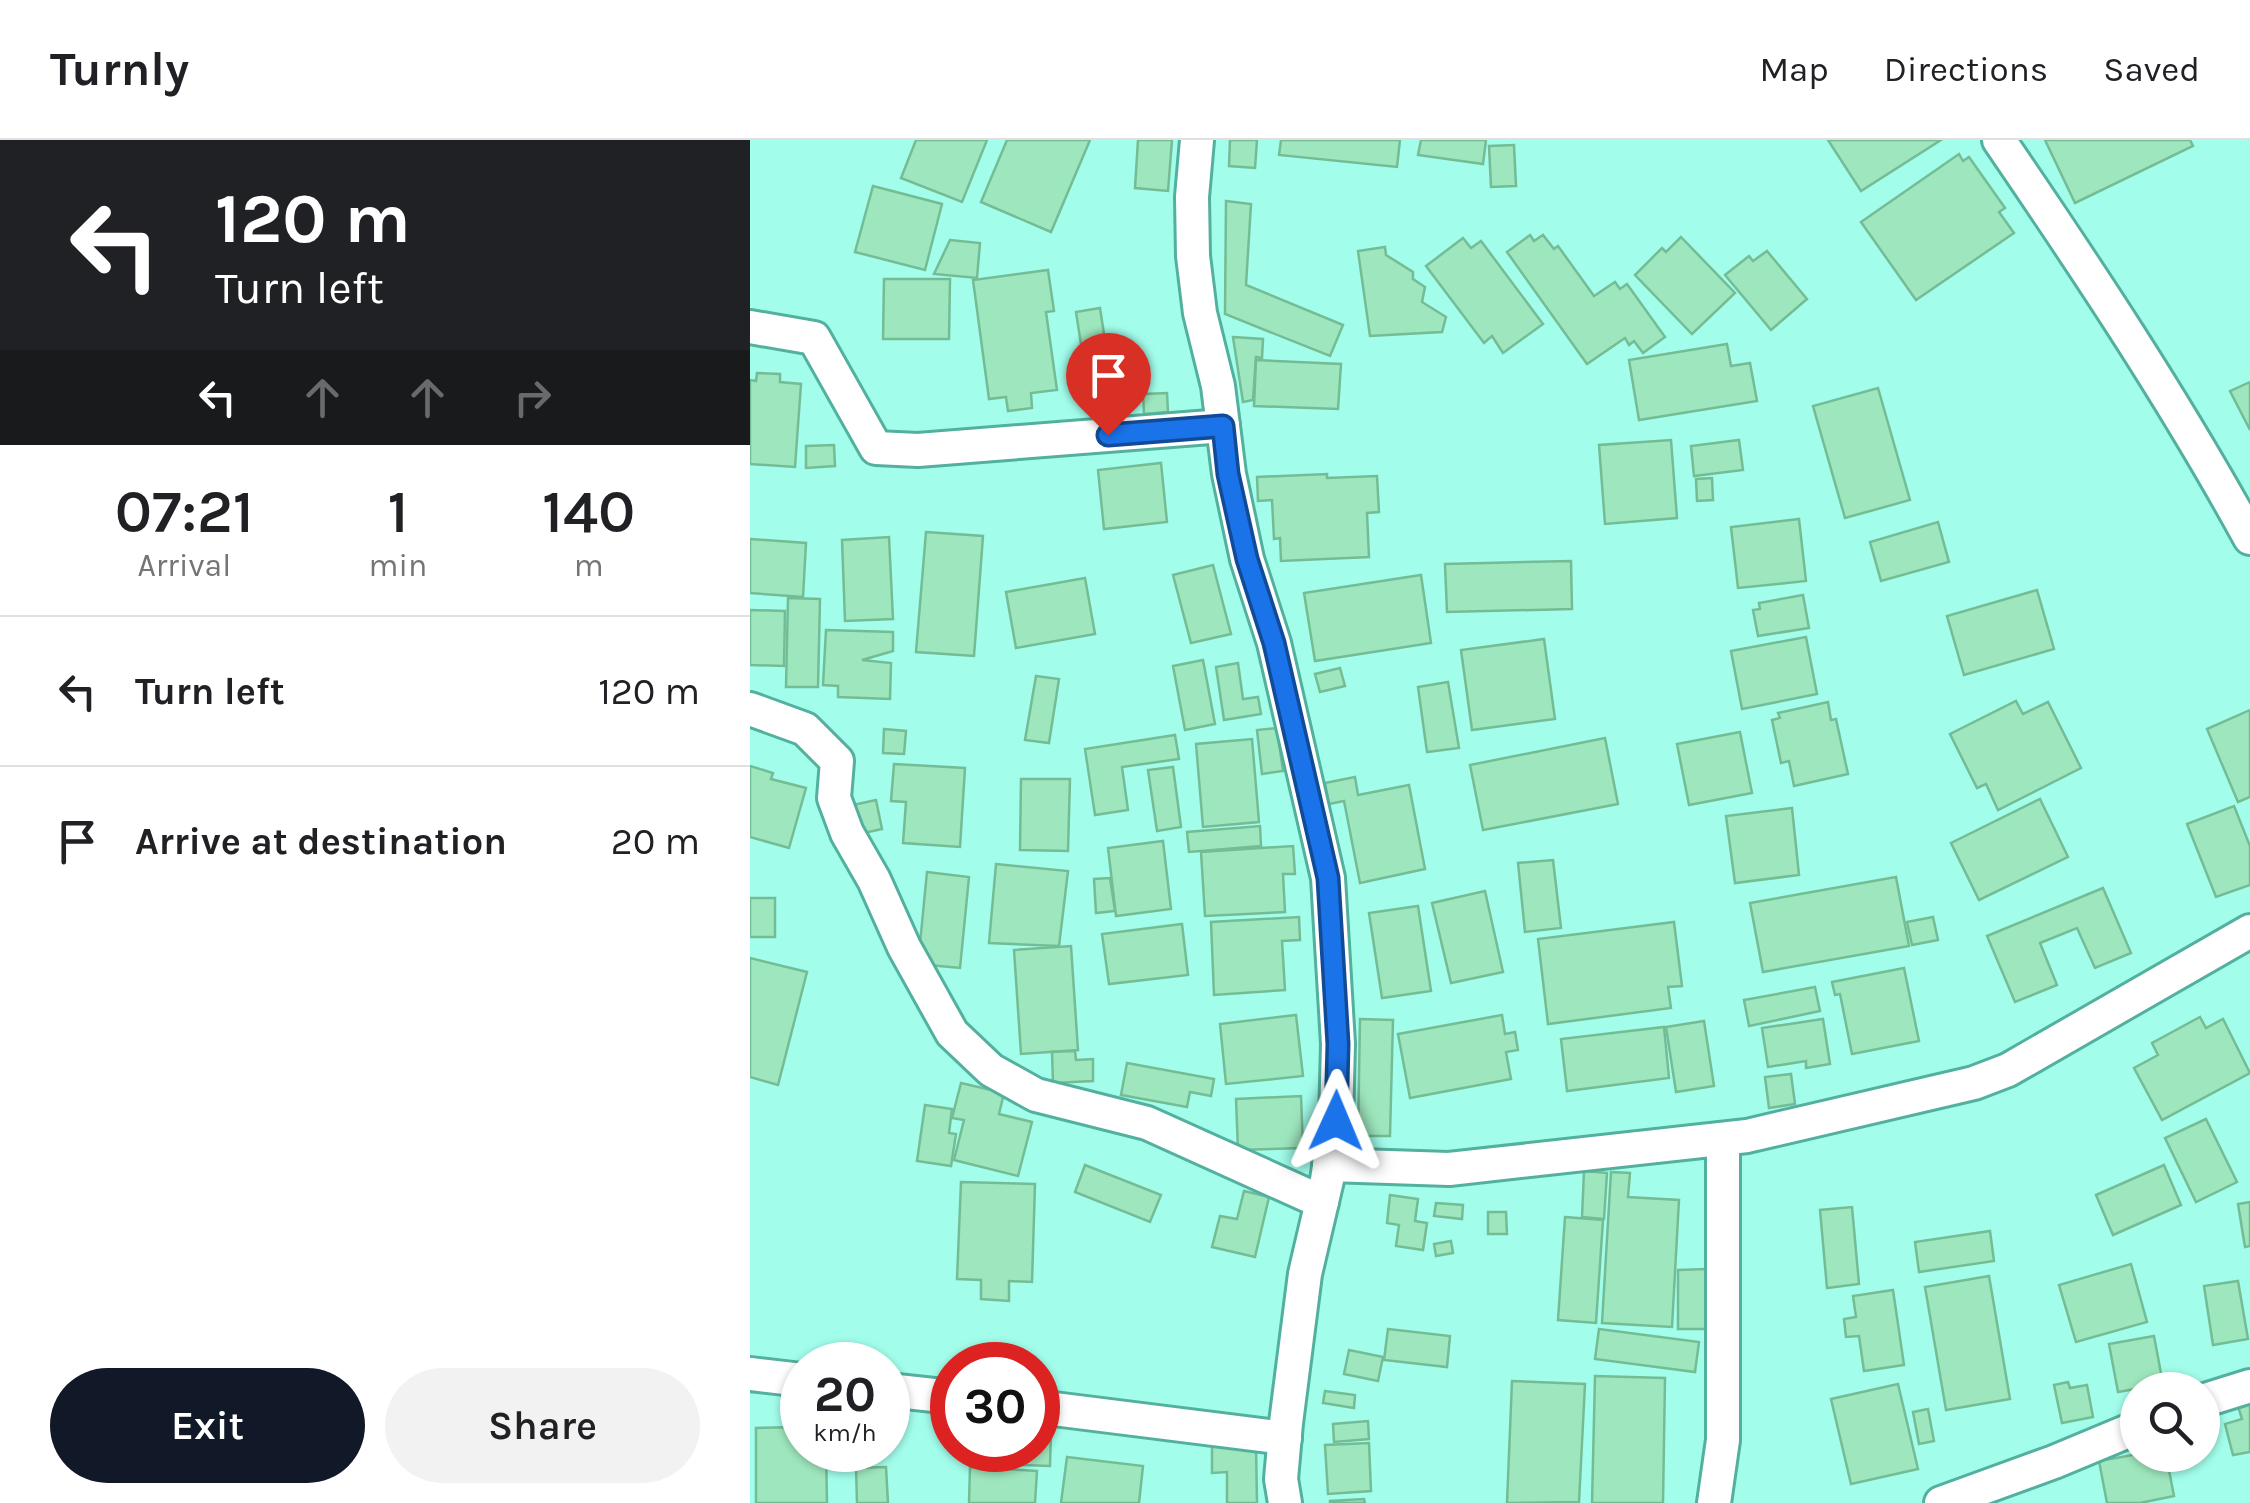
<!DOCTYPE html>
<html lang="en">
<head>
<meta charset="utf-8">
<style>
	:root { --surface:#fff; --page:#f2f2f2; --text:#202124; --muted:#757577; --line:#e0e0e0; --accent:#111827 }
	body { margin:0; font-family:Karla,sans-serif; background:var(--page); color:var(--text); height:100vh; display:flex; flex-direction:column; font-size:38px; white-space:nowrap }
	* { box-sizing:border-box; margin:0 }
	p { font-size:32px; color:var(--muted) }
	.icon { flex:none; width:55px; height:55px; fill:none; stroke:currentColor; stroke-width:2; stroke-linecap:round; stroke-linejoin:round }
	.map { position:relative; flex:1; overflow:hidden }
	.details { display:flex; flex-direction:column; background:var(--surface); width:750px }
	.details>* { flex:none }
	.top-card { background:#202124; color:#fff; overflow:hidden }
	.buttons { position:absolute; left:1370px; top:1232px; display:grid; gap:20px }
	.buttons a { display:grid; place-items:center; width:100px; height:100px; border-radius:50%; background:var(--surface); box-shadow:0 2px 8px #0004; font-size:50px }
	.speed { position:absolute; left:30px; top:1202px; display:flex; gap:20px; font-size:50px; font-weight:700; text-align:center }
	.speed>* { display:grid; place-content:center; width:130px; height:130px; border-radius:50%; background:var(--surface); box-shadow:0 2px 8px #0004; line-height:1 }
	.speed small { font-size:25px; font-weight:400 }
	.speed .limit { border:15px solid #d22; background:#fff; color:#111 }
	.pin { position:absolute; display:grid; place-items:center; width:85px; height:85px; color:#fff; margin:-102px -42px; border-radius:50% 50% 50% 0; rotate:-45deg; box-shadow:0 0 10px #0007 }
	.pin .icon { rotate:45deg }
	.me { position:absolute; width:110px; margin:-55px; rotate:1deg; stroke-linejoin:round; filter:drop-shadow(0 0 8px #0008) }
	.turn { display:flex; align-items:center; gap:35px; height:210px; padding:0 50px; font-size:45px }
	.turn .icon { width:130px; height:130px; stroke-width:2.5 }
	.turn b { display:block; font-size:70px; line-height:85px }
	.lanes { display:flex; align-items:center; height:95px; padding:0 50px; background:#0003; justify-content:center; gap:50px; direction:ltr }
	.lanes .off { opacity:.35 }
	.eta { display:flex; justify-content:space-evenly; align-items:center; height:170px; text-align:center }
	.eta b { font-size:60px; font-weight:600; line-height:70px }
	.primary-button { display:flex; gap:20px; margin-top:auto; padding:20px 50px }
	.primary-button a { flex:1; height:115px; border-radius:60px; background:var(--accent); color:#fff; font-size:40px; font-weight:600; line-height:115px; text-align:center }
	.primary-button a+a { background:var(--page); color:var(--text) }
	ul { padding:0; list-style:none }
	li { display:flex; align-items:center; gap:30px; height:150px; padding:0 50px; border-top:2px solid var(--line) }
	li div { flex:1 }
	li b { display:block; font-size:38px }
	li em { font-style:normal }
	header { display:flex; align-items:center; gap:60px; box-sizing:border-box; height:140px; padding:0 50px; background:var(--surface); border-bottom:2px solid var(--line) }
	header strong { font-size:48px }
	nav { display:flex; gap:55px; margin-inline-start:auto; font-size:35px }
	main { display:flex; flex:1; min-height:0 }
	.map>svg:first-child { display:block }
	.building { fill:#9ee7be; stroke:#74bc95; stroke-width:2.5 }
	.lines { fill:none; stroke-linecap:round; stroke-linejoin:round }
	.minor-casing { stroke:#53b09e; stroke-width:38 }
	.minor { stroke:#fff; stroke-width:32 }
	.route-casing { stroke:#114b97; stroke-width:25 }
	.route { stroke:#1a73e8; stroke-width:18 }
</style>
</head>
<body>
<header>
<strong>Turnly</strong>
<nav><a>Map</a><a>Directions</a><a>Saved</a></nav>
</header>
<main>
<section class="details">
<div class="top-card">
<div class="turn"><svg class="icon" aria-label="left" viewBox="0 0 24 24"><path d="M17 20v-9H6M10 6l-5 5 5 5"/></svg><div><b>120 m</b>Turn left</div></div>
<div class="lanes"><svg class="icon" aria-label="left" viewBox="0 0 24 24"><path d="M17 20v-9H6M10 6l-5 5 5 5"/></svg><svg class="icon off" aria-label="ahead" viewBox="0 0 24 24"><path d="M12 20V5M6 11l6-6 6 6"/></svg><svg class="icon off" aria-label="ahead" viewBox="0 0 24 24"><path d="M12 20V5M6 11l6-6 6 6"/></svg><svg class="icon off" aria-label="right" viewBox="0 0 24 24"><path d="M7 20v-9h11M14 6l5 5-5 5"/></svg></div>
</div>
<div class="eta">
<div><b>07:21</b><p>Arrival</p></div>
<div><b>1</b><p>min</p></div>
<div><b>140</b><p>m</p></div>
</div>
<ul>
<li><svg class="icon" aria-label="left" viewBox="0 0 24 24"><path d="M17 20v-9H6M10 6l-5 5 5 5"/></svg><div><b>Turn left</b></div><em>120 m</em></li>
<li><svg class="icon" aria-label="arrive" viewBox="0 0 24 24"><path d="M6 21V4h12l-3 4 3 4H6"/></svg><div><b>Arrive at destination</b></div><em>20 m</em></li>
</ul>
<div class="primary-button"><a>Exit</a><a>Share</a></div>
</section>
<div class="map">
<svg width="1500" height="1363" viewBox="0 0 1500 1363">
	<rect width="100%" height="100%" fill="#a2feeb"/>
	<g class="building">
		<path d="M166,0H237L212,62L151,38Z"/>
		<path d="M257,0H340L301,92L231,62Z"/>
		<path d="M388,0H422L418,51L385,48Z"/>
		<path d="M480,0H507L505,28L479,26Z"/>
		<path d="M531,0H650L647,27L529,15Z"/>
		<path d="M671,0H736L733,24L668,15Z"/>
		<path d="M1078,0H1191L1111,51Z"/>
		<path d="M1295,0H1440L1443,6L1325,63Z"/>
		<path d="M764,5L766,46L741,47L739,6Z"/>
		<path d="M1209,14L1213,21L1219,17L1255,68L1249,72L1264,93L1166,160L1111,82Z"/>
		<path d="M123,46L192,64L175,130L105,112Z"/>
		<path d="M476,61L501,64L496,145L593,185L580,216L475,174Z"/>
		<path d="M780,95L784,101L793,95L804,109L808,106L844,156L865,142L870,149L877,144L915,197L893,213L884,201L879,205L875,198L837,224L757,112Z"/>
		<path d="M931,97L985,153L942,194L885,135L912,108L916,112Z"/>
		<path d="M713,98L721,108L731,101L793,184L753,213L742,196L734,203L676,126Z"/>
		<path d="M200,100L230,103L227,138L184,134Z"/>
		<path d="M635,107L636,115L663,132V139L675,147L672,162L696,177L692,192L620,196L608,111Z"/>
		<path d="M1017,111L1057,159L1021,190L975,135L999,116L1003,121Z"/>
		<path d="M298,130L304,171L296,172L307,250L281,253L282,268L258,271L256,257L239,259L223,140Z"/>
		<path d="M134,139H200L199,199H133Z"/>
		<path d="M350,168L361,239L337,243L326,172Z"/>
		<path d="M483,197L513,199L512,218L506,217L503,260L493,262Z"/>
		<path d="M977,204L981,226L1000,223L1007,261L889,280L879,220Z"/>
		<path d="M506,220L591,224L588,269L504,266Z"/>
		<path d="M7,233L30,234V242L51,244L45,327L0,324V240L6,241Z"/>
		<path d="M1500,242V290L1480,251Z"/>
		<path d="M1128,248L1160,360L1095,378L1063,266Z"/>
		<path d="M417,253L418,272L394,274L393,254Z"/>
		<path d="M921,300L927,378L855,384L849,305Z"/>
		<path d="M989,300L993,330L944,336L941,306Z"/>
		<path d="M84,305L85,326L56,328V306Z"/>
		<path d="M411,323L417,382L354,389L348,330Z"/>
		<path d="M577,334V338L627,336L629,372L617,373L619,417L531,421L530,398L524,399L522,360L508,361L507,337Z"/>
		<path d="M962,338L963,360L947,361L946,339Z"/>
		<path d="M1049,379L1056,441L988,448L981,387Z"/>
		<path d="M1188,382L1199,422L1131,441L1120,402Z"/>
		<path d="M176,392L233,396L224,516L166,512Z"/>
		<path d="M139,397L143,479L95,481L92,400Z"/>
		<path d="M0,399L56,403L53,457L0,453Z"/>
		<path d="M821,421L822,469L697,472L695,424Z"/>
		<path d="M463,425L481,494L441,503L423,435Z"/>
		<path d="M671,435L681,503L565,521L554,453Z"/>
		<path d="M335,438L345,494L266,508L256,452Z"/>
		<path d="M1287,450L1304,509L1214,535L1197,476Z"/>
		<path d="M1053,455L1059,488L1008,496L1003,470L1010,469L1009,463Z"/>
		<path d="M38,458L70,459L68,547H36Z"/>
		<path d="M0,470L35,471L34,526L0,525Z"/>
		<path d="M76,490L143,492V511L112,520L141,523L140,559L88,557V546L73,545Z"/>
		<path d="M1056,497L1067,554L992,569L981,511Z"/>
		<path d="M794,499L805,579L722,590L711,510Z"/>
		<path d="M453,520L465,584L435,590L423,526Z"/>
		<path d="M488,523L493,559L508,557L511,574L474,580L466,527Z"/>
		<path d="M590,528L595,546L570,552L565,534Z"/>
		<path d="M286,536L309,539L299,603L275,600Z"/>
		<path d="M698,542L709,608L677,612L668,547Z"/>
		<path d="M1266,561L1273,574L1298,562L1331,628L1248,670L1236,644L1227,648L1200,594Z"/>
		<path d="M1078,562L1081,580L1086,579L1098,634L1044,646L1039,621L1031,623L1022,580L1030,578L1028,573Z"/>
		<path d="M1500,570V657L1488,662L1457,589Z"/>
		<path d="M527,588L533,631L512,634L507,590Z"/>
		<path d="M134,589L156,591L154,614L133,613Z"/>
		<path d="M990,592L1002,653L939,665L927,604Z"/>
		<path d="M425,595L429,619L372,627L378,670L345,675L335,609Z"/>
		<path d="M855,598L868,664L733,690L720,625Z"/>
		<path d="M502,599L509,682L453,687L446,604Z"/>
		<path d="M144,624L215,628L210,707L153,703L156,662L141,661Z"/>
		<path d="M0,626L23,633L21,639L56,648L39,708L0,697Z"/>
		<path d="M423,627L431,687L407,691L398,630Z"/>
		<path d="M605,637L608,655L659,645L675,729L610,743L594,661L579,664L575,643Z"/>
		<path d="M271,639H320L318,711L270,710Z"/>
		<path d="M1290,659L1318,717L1229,760L1201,703Z"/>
		<path d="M126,660L132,689L109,694L103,665Z"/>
		<path d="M1484,666L1500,706V745L1466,757L1437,684Z"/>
		<path d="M1042,668L1049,735L985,743L976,676Z"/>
		<path d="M510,686L511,706L439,712L437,692Z"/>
		<path d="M413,701L421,769L366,776L358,708Z"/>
		<path d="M543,706L545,734H533L535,772L455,776L451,712Z"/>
		<path d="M803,720L811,788L775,792L768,723Z"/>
		<path d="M246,724L318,731L309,806L239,803Z"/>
		<path d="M177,732L219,737L210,828L168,824Z"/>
		<path d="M1146,737L1159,806L1013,832L1000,763Z"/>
		<path d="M360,738L365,771L346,773L344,739Z"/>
		<path d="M1353,748L1381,813L1345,828L1327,788L1290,803L1307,845L1265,862L1237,796Z"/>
		<path d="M735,751L753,832L701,843L682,763Z"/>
		<rect x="0" y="758" width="25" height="39"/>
		<path d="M668,766L681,851L632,858L619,773Z"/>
		<path d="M549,777L550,800L532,801L535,850L464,855L461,782Z"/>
		<path d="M1183,777L1188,800L1162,805L1157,782Z"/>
		<path d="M924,782L932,846L918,847L921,868L798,884L788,799Z"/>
		<path d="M432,784L438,835L359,844L352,794Z"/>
		<path d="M321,806L328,910L271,914L264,810Z"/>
		<path d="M0,818L57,832L28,945L0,937Z"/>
		<path d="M1154,828L1169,901L1102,914L1090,854L1085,855L1082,842Z"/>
		<path d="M1065,847L1070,871L999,886L994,860Z"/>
		<path d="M546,875L553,936L476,944L470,884Z"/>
		<path d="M752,875L755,894L765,892L768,910L756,912L761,939L660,958L648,894Z"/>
		<path d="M1450,877L1456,888L1473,879L1500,933L1412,980L1384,928L1408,915L1402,903Z"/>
		<path d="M610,879L643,880L640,996H608Z"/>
		<path d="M1073,879L1080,924L1056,928V921L1018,927L1012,888Z"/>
		<path d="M954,881L964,946L926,952L916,887Z"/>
		<path d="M914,887L919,938L817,951L811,899Z"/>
		<path d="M325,911L326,920L343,919V941L303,943L302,912Z"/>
		<path d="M377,923L464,939L461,956L440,952L437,967L371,955Z"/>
		<path d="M1041,934L1045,964L1019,968L1015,937Z"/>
		<path d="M211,943L254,953L249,974L282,982L268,1036L204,1020L214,980L202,978Z"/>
		<path d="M551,956L553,1008L488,1010L486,959Z"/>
		<path d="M175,965L202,969L199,993L206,994L201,1026L167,1021Z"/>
		<path d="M1456,979L1487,1042L1446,1062L1415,998Z"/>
		<path d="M335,1025L411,1055L400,1082L325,1052Z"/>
		<path d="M1414,1025L1431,1065L1363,1095L1346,1055Z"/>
		<path d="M834,1031L857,1033L854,1079L832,1077Z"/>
		<path d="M861,1032L880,1033L878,1057L929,1060L922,1187L852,1183Z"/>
		<path d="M211,1042L285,1044L282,1142L259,1141V1161L231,1159V1140L207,1139Z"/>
		<path d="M494,1051L519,1057L505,1117L462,1107L470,1076L487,1079Z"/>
		<path d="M640,1055L668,1059L665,1081L677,1083L673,1110L646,1106L649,1085L637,1083Z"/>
		<path d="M1500,1062V1106L1495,1107L1488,1064Z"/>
		<path d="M686,1063L713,1065L712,1079L684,1076Z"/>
		<path d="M1102,1067L1109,1144L1077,1148L1070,1070Z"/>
		<path d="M738,1072H756L757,1094H738Z"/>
		<path d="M815,1077L853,1080L846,1183L808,1180Z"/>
		<path d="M1240,1091L1244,1121L1169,1132L1165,1102Z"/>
		<path d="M701,1101L703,1113L686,1116L684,1104Z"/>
		<path d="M1381,1124L1397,1182L1326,1202L1309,1145Z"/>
		<path d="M956,1129V1189H928V1130Z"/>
		<path d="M1239,1136L1260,1259L1196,1270L1175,1147Z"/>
		<path d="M1488,1141L1498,1199L1463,1205L1454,1146Z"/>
		<path d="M1143,1150L1154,1225L1114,1231L1109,1196L1096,1197L1094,1179L1106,1177L1103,1156Z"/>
		<path d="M638,1189L700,1196L697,1227L634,1220Z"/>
		<path d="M849,1189L949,1202L945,1232L845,1219Z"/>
		<path d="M1404,1196L1413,1244L1368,1252L1359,1204Z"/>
		<path d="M599,1210L633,1217L628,1241L594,1234Z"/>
		<path d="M845,1236L915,1238L913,1363H842Z"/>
		<path d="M762,1241L835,1244L829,1362L757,1363Z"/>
		<path d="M1318,1242L1320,1248L1337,1245L1343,1277L1312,1283L1304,1245Z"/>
		<path d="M1148,1244L1168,1329L1101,1344L1081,1259Z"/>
		<path d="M575,1251L605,1255L604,1268L573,1263Z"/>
		<path d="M1500,1256V1312L1483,1315L1475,1284L1492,1279L1486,1260Z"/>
		<path d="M1178,1269L1184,1301L1169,1304L1163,1272Z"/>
		<path d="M618,1281L619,1299L584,1302L583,1284Z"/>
		<path d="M52,1287V1310H76L77,1363H6V1288Z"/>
		<path d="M288,1289L301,1290L300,1326L224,1323L225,1310H288Z"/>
		<path d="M619,1303L621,1351L578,1354L575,1305Z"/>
		<path d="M462,1305H506L507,1363H477V1332L462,1333Z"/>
		<path d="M1388,1314L1416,1315L1424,1356L1390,1363H1357L1349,1321Z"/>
		<path d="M317,1317L393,1326L389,1363H311Z"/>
		<path d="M136,1327L138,1363H107L106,1328Z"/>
		<path d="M220,1327L287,1331L285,1363H219Z"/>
		<path d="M614,1359L615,1363H580V1361Z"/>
	</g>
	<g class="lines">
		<defs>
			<g id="minor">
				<path d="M447,0L442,57L443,116L450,173L468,246L479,334L497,419L524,503L578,738L588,904L586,981L577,1040L555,1134L536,1283L531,1339L535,1363"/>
				<path d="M1249,0C1337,129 1425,261 1500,398"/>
				<path d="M0,187L64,198L126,308L168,310L473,286"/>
				<path d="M0,569L55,589L87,621L84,658L97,693L124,740L154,807L202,893L241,930L286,955L397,983L572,1062"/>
				<path d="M579,1025L699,1029L997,996L1224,943L1258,930L1500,791"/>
				<path d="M0,1234L52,1240"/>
				<path d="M138,1250L202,1257"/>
				<path d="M1452,1261L1500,1246"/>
				<path d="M288,1267L535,1298"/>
				<path d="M964,1363L973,1300V999"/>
				<path d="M1191,1363L1304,1322L1388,1287"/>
			</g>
		</defs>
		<use href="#minor" class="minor-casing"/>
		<use href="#minor" class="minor"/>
	</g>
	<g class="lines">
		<defs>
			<path id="route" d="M358,295L473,286L478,334L497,419L524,503L578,738L588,904L586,981"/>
		</defs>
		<use href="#route" class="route-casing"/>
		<use href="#route" class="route"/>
	</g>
</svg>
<div class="buttons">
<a><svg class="icon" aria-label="search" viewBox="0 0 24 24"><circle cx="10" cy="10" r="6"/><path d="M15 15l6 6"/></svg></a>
</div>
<div class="speed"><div>20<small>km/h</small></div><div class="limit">30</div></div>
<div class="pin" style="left:358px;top:295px;background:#d93025"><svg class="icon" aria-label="arrive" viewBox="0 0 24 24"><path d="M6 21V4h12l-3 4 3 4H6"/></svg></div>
<svg class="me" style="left:586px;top:981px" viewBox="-20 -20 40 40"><path d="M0-17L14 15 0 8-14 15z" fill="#1a73e8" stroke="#fff" stroke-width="4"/></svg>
</div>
</main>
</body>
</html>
